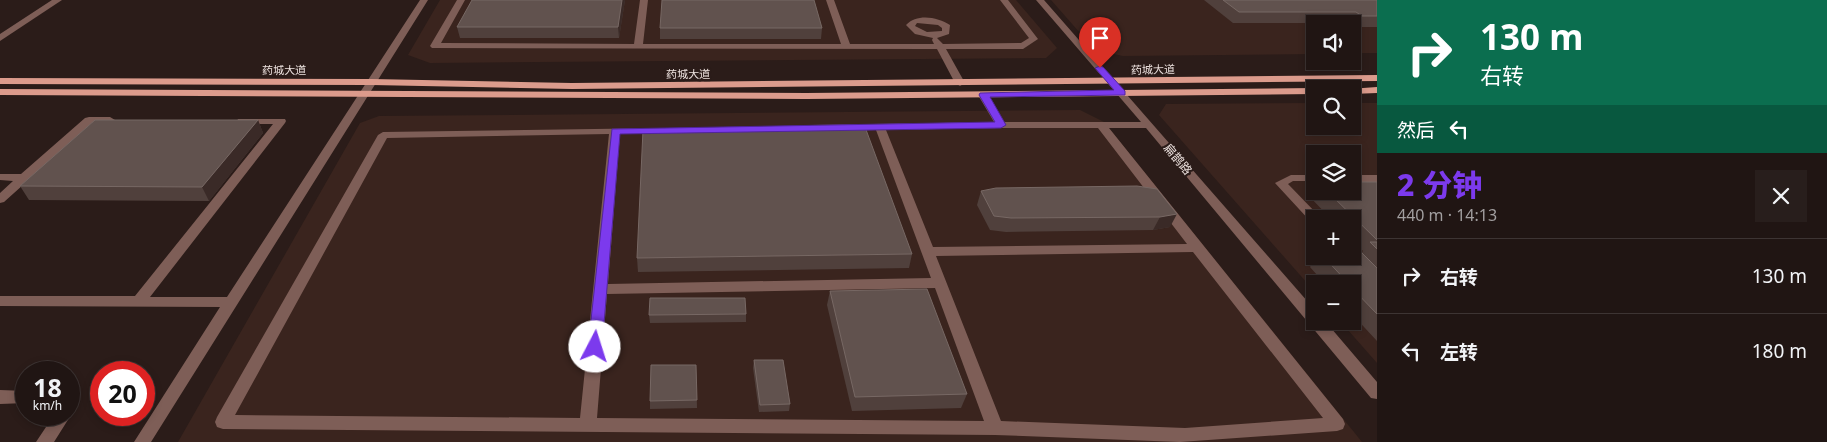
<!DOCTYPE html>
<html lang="zh">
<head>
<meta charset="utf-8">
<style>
	:root { --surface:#201513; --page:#281e1c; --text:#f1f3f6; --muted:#a29fa0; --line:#3d3433; --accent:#7c3aed }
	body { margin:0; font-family:"Noto Sans","Noto Sans SC",sans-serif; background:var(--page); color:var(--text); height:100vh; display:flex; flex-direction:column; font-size:19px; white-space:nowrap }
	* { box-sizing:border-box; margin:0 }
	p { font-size:16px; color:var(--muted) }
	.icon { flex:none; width:28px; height:28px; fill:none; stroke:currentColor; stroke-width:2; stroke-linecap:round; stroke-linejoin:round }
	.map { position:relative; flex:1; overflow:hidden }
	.panel { display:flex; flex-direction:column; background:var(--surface); width:450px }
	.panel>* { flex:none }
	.top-card { background:#0b6e4f; color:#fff; overflow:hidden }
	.tools { position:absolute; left:1306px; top:15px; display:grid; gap:10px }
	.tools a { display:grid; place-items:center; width:55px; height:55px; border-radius:0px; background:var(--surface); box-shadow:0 2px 8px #0003,0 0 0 1px var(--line); font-size:25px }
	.speed { position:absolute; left:15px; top:361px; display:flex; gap:10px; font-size:25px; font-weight:700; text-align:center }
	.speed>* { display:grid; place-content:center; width:65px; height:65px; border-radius:50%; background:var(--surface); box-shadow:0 2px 8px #0003,0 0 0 1px var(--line); line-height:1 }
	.speed small { font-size:12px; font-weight:400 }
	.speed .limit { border:8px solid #d22; background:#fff; color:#111 }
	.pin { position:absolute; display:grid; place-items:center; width:42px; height:42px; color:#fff; margin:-51px -21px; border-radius:50% 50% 50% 0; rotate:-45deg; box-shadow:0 0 5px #0007 }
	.pin .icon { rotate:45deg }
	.me { position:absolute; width:55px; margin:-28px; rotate:5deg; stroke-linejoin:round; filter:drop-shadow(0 0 4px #0008) }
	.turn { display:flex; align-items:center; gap:18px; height:105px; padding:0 20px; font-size:22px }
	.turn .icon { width:65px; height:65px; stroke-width:2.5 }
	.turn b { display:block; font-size:35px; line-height:42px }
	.then { display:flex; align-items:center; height:48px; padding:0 20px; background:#0003; gap:10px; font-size:19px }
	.round { display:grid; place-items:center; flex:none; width:52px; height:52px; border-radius:0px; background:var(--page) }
	.summary { display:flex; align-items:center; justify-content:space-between; height:85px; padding:0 20px }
	h1 { font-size:30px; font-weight:800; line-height:38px; color:var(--accent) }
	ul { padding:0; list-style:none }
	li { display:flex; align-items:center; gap:15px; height:75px; padding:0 20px; border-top:1px solid var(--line) }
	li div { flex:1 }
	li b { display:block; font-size:19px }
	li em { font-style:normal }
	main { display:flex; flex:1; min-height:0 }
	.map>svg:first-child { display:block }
	.built { fill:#3a241e; fill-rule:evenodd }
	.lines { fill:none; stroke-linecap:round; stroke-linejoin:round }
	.minor { fill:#7e5e57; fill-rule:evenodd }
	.major { fill:#dc9b8c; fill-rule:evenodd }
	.wall { fill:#50403c }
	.shaded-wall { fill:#3a2a27 }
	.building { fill:#61524e; stroke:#776864 }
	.route { fill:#7c3aed; stroke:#51269a }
	.labels { text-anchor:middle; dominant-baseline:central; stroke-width:4.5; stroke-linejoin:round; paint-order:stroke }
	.far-street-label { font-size:11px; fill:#ede2df; stroke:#2b1c19 }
	.street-label { font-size:12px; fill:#ede2df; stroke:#2b1c19 }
</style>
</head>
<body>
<main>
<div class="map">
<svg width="1377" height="442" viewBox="0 0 1377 442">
	<rect width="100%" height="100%" fill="#2b1c19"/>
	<g class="built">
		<path d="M440,0H1016L1057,48L1046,58L430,63L408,55Z"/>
		<path d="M1051,0H1377V53H1353L1352,24H1315V54L1123,56L1095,50Z"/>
		<path d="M1315,103V126H1352L1353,103H1377V363L1340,321H1352V284H1315V292L1159,115L1166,104ZM1315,154H1352V191H1315ZM1315,219H1352V256H1315Z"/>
		<path d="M1080,110L1104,122L1362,442H178L360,123L379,116Z"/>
	</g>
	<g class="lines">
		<g class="minor">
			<path d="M52,0H62L0,41V34Z"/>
			<path d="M420,0H428L151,442H134L220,307L0,306V296H135L273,124H242L238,123L237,121L238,119H285L286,121L285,123L150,297H227Z"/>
			<path d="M457,0H465L441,43L634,44L640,0H648L643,44H841L826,0H834L850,44H934L932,40L933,38L915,34L906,25C917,13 938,17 950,25L949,34L937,38L943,44L1021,43L1029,38L1000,0H1008L1038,39L1023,49H946L965,83L960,86L955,83L937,49L432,48L430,46ZM917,23L938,25L942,28V31L927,32L915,26Z"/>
			<path d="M1036,0H1044L1315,310V321H1325L1377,382V399L1371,398L1146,128H1109L1343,419L1345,424L1343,429L1337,431L1180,442L995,435L223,429L217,427L215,422L217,417L378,135L383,132L663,128L664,130L663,132L659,133L620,134L608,284L931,278L876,130L811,131L806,128L811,125L994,122L978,95L983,92L987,93L1004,122H1141ZM1001,128H1098L1187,244L933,247L886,130ZM609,134L580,418L235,415L387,138ZM1193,252L1323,418L1185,428L1001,421L936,256ZM935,288L984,421L597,418L607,294Z"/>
			<path d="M89,117H110L115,120L110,123H92L4,202L0,203V193L13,181L0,180V174H21L85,118Z"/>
			<path d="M1291,175H1315V181H1293L1288,184L1319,216L1321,219H1315V223L1311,222L1275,183Z"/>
			<rect x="1352" y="175" width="25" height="8"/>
			<path d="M0,390L26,391V403L0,404Z"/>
			<path d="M69,410L71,415L54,442H36L54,415H69Z"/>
		</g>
		<g class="major">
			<path d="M1377,75V81L572,89L372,85L0,84V78L372,79L572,83Z"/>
			<path d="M1377,87V93L1352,94V89H1349Z"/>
			<path d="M1315,88L1318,89H1315V94L806,99L0,95V89L806,93Z"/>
		</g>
	</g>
	<g class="wall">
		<path d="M625,0L619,38H460L457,27Z"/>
		<path d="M1204,0H1377V27H1355L1352,25V24L1349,23H1233Z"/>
		<path d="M660,28H822L821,39H660Z"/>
		<path d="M258,120L263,133L209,201L29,200L20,186Z"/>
		<path d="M1377,182V341L1352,314V284H1325L1310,267L1312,264L1309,261L1315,252V256H1352L1355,246L1361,253L1363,251L1352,240V219H1331L1308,195L1315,185V191H1352Z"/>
		<path d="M1137,186L1170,227L1153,230L1006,232L990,230L977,205L981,191Z"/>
		<path d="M912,254L909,268L638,272L637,258Z"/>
		<path d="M830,291L967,394L961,408L852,411L827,305Z"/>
		<path d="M746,314V322L650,323L649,315Z"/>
		<path d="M754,360L790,404L789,411L759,412L753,368Z"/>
		<path d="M696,365L697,408L650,409V401Z"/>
	</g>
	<g class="shaded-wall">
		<path d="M622,0H625L619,38L618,27Z"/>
		<path d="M258,120L263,133L209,201L202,187Z"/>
		<path d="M1177,214L1170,227L1153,230L1160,217Z"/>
	</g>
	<g class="building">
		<path d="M472,0H622L618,27H457Z"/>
		<path d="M662,0H814L822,28H660Z"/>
		<path d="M1223,0H1377V16H1362L1356,12H1239Z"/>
		<path d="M95,120H258L202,187L20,186Z"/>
		<path d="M865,127L912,254L637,258L643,130Z"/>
		<path d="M1352,182H1377V240L1327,191H1352Z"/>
		<path d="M1137,186L1157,189L1177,214L1160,217L1011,218L994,216L981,191L996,188Z"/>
		<path d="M1352,242H1354L1355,246L1377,268V314L1352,288V284H1349L1323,256H1352Z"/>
		<path d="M1370,242H1377V249Z"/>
		<path d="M927,289L967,394L855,397L830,291Z"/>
		<path d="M650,298H745L746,314L649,315Z"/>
		<path d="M754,360H783L790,404L760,405Z"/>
		<path d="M651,365H696L697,400L650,401Z"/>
	</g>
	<path class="route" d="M1100,66L1103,67L1125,91V95L990,97L1006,125L1001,128L620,134L602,347L600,351L595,352L590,351L588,347L612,129L995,122L979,95L980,93L1114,90L1095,68Z"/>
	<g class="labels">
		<g class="far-street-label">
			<text x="284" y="69">药城大道</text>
			<text transform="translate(1153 69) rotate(-1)">药城大道</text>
			<text x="688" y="73">药城大道</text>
		</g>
		<g class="street-label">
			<text transform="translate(1178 159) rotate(50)">扁鹊路</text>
		</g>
	</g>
</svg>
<div class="tools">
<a><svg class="icon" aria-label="sound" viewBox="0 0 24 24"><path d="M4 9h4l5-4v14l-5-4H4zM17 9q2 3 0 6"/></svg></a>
<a><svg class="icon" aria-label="search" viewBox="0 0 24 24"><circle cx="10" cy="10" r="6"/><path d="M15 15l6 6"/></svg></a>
<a><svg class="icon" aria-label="layers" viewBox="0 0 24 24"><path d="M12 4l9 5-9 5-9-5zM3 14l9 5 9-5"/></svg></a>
<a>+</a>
<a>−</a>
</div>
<div class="speed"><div>18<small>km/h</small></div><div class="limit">20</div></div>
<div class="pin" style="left:1100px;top:68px;background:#d93025"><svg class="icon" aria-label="arrive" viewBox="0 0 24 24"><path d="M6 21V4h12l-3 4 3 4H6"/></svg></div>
<svg class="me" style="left:595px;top:347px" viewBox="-20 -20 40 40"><circle r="19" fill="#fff"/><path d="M0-13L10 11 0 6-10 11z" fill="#7c3aed"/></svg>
</div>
<section class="panel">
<div class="top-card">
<div class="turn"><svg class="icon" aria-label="right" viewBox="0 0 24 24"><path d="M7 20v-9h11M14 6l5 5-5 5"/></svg><div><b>130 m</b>右转</div></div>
<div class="then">然后<svg class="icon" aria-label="left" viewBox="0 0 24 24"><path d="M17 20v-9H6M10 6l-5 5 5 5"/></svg></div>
</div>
<div class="summary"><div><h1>2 分钟</h1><p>440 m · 14:13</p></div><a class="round"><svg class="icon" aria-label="close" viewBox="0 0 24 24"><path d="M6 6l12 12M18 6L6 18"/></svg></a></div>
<ul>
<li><svg class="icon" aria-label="right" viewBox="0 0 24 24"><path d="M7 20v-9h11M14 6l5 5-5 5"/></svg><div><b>右转</b></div><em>130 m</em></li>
<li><svg class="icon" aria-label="left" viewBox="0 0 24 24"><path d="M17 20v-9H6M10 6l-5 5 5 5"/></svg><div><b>左转</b></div><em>180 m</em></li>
</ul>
</section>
</main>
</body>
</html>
